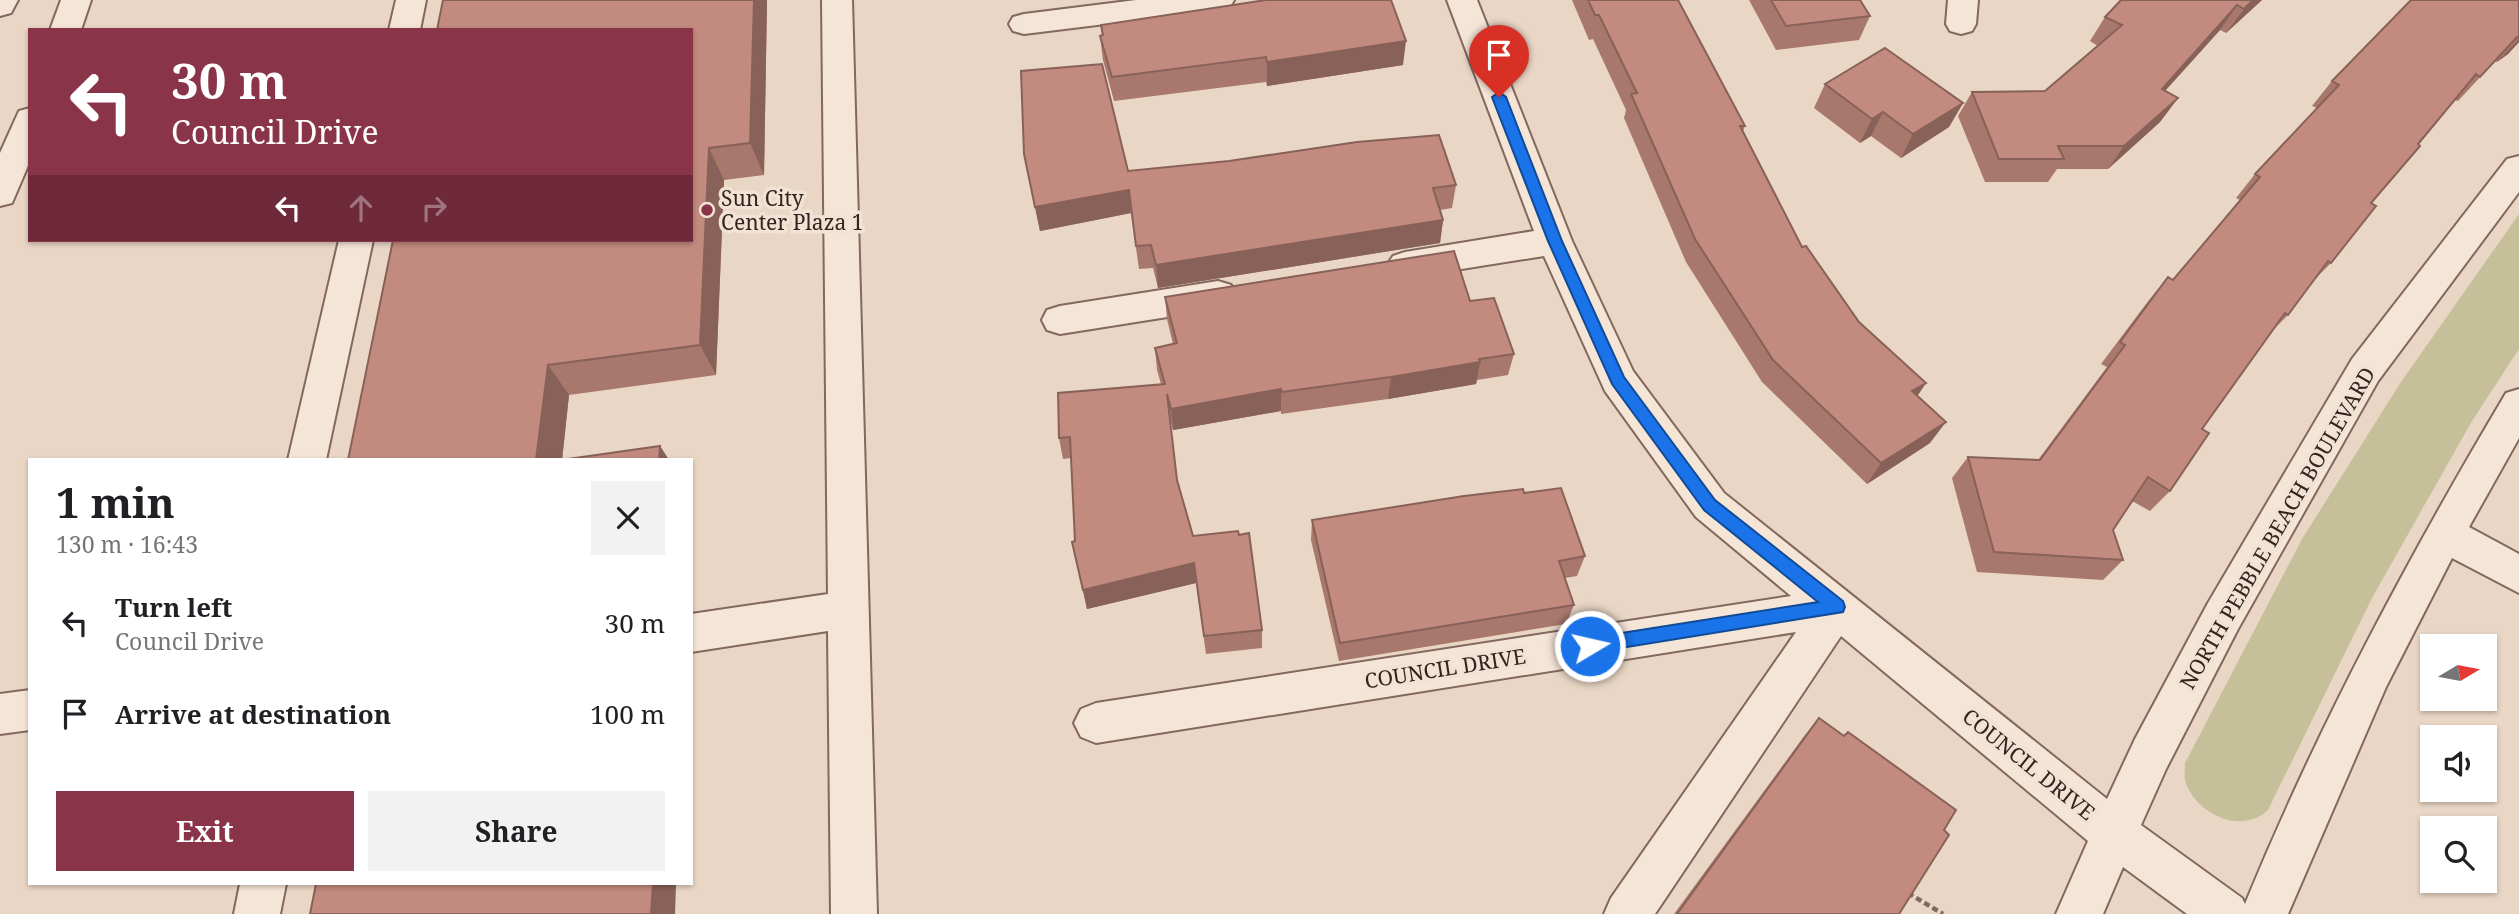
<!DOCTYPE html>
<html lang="en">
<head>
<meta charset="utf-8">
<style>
	:root { --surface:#fff; --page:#f2f2f2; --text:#202124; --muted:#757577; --accent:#8a3449 }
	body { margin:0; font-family:"Noto Serif",serif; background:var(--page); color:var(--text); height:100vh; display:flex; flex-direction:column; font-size:26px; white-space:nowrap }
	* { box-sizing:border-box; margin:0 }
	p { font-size:23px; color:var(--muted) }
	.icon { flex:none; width:38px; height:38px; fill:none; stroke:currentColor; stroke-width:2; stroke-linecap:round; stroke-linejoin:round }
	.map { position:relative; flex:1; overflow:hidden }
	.drawer { position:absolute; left:28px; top:458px; width:665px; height:427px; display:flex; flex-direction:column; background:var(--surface); border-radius:0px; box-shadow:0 2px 5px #0004 }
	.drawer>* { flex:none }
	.guide { position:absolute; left:28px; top:28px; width:665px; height:214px; border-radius:0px; box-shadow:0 2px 5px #0004; background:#8a3449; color:#fff; overflow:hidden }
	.needle { width:46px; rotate:80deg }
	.controls { position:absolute; left:2420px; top:634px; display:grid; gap:14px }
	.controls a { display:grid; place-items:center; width:77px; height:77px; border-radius:0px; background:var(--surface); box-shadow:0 2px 5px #0004; font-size:35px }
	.pin { position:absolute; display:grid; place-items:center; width:60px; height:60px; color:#fff; margin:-72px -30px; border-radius:50% 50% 50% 0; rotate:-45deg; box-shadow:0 0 7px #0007 }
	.pin .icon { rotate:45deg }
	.me { position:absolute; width:77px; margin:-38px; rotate:81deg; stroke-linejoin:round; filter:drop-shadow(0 0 5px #0008) }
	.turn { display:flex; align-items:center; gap:24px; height:147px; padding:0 28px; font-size:32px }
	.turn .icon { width:91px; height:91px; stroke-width:2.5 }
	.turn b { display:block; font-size:49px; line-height:60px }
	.lanes { display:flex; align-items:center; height:66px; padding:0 28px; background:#0003; justify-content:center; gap:35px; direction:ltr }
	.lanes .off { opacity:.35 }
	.round { display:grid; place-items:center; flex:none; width:74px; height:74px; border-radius:0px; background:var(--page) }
	.head { display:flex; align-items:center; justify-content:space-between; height:119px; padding:0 28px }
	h1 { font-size:42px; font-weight:700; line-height:52px }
	.cta { display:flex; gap:14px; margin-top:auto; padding:14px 28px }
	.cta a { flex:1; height:80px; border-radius:0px; background:var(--accent); color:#fff; font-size:28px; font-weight:700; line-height:80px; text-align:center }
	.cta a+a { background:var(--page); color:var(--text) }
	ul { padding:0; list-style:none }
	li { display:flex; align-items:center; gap:21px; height:91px; padding:0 28px }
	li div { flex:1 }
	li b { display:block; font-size:26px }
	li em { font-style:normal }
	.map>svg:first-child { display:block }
	.green { fill:#c6c09a }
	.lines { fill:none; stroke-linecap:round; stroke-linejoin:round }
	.minor-casing { stroke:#82685d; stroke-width:4 }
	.path { stroke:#82685d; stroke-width:4.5; stroke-dasharray:6 3.5; stroke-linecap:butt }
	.minor { fill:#f5e5d7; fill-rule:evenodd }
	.wall { fill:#a8786d }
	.shaded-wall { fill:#886159 }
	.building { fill:#c38b7f; stroke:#886159; stroke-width:2 }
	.route { fill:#1a73e8; stroke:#114b97; stroke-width:2 }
	.poi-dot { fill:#8a3449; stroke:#f1e2d4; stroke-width:2.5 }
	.labels { text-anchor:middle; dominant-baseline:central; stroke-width:7; stroke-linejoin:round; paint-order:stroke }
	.poi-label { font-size:21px; fill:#33241f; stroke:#f1e2d4; text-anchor:start }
	.street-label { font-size:21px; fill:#33241f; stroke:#f1e2d4 }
</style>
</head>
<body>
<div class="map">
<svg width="2519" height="914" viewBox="0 0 2519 914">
	<rect width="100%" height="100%" fill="#e9d6c5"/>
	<path class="green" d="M2519,214V349L2472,421L2372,598L2268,810C2241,836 2194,813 2185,780C2184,775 2185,768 2185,763L2302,539L2401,382Z"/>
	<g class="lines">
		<defs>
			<g id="minor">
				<path d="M0,0H18L11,13L0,16Z"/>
				<path d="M61,0H91L81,30H50Z"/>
				<path d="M396,0H426L420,30H389Z"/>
				<path d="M822,0H852L877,914H831L828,631L691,652V614L828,594Z"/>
				<path d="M1136,0H1234L1230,7L1219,10L1024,34L1013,31L1009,24L1013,17L1024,14Z"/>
				<path d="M1447,0H1477L1572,241L1633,371L1724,493L2107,799L2135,739L2208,603L2352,359L2507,159L2519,156V192L2378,381L2238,629L2166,769L2141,825L2242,898L2245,904C2318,726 2408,558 2506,393L2519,389V438L2469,527L2519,554V593L2452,558L2386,687L2288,914H2187L2123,867L2103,914H2056L2088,841L1841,636L1655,914H1604L1611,898L1796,632L1096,743L1081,737L1074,723L1081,709L1096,703L1791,596L1696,517L1605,391L1544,256L1405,278L1393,274L1387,265L1393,256L1405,252L1534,231Z"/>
				<path d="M1948,0H1978L1976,24L1972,31L1961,34L1950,31L1946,24Z"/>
				<path d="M30,108V161L12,203L0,206V153L19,111Z"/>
				<path d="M339,240H373L326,460H288Z"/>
				<path d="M1218,281L1231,285L1236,295L1231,305L1218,309L1060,334L1047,330L1042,320L1047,310L1060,306Z"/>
				<path d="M30,690V730L0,734V694Z"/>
				<path d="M240,884H286L280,914H234Z"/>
			</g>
		</defs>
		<use href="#minor" class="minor-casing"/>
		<path class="path" d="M1908,893L1943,914"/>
		<use href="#minor" class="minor"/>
	</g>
	<g class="wall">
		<path d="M443,0H767L764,175L724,180L716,375L569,395L562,460L660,446L669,460H348Z"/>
		<path d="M1572,0H1678L1745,126L1743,131L1802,247L1859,322L1926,383L1917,396L1930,443L1867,484L1762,382L1686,262L1624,118L1626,110L1593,39L1589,40Z"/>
		<path d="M1749,0H1860L1870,16L1859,40L1776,50Z"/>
		<path d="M2262,0L2226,33L2220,30L2165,91L2178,98L2160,122L2108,169H2057L2048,182H1985L1958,116L1972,92L2045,91L2098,46L2090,41L2105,17Z"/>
		<path d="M2519,0V42L2508,54L2497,62L2495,61L2458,101L2455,100L2418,144L2371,203L2331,263L2314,280L2288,315L2271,332L2202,429L2170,491L2150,511L2132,501L2113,530L2123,560L2103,580L1977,572L1952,478L1968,457L2038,460L2107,367L2101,364L2149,300L2168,277L2173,280L2240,200L2236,198L2255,174L2317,108L2312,106L2332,81Z"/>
		<path d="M1101,25L1403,65L1267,86L1266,82L1114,101L1103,60L1100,36L1102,35Z"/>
		<path d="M1825,84L1963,103L1949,127L1901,158L1871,136L1860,143L1814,108Z"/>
		<path d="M1024,154L1128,171L1456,185L1452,208L1440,210L1443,220L1440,243L1158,288L1153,268L1139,269L1131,213L1040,231Z"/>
		<path d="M1165,297L1470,301L1514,354L1508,375L1477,380L1476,384L1388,399L1281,414V411L1173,430L1170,418L1177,480L1193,536L1262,630V648L1206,654L1196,583L1087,609L1072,542L1075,541L1071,458L1063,459L1059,438L1161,384L1157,370L1155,348L1173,344L1167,319Z"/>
		<path d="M1312,520L1585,556L1577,576L1565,578L1574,605L1566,624L1339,661L1311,540Z"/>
		<path d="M1819,718L1944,830L1899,914H1674L1805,735Z"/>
	</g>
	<g class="shaded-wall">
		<path d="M754,0H767L764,175L750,143Z"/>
		<path d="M2253,0H2262L2226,33L2244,9Z"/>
		<path d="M2237,5L2220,30L2145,113L2162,89Z"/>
		<path d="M2519,39V42L2508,54L2497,62Z"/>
		<path d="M1406,41L1403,65L1267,86V62Z"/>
		<path d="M2178,98L2160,122L2108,169L2124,146Z"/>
		<path d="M1963,103L1949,127L1901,158L1913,134Z"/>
		<path d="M1883,112L1871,136L1860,143L1872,119Z"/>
		<path d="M709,148L724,180L716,375L700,345Z"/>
		<path d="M1129,190L1131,213L1040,231L1035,207Z"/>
		<path d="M1443,220L1440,243L1158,288L1156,265Z"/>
		<path d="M1480,362L1476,384L1388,399L1391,377Z"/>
		<path d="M548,365L569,395L562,460H536Z"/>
		<path d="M1926,383L1912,404V391Z"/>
		<path d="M1281,389V411L1173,430L1171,409Z"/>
		<path d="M1946,422L1930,443L1867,484L1881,463Z"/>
		<path d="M660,446L669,460H659Z"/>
		<path d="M1194,563L1196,583L1087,609L1083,590Z"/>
		<path d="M653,884H676L675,914H651Z"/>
	</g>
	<g class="building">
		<path d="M443,0H754L750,143L709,148L700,345L548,365L536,460H348L393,240H691V30H437Z"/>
		<path d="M1266,0H1391L1406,41L1267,62L1266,57L1112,77L1100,36L1103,35L1101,25Z"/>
		<path d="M1588,0H1678L1745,126H1740L1802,247L1806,246L1859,322L1926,383L1912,391L1946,422L1881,463L1773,360L1695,239L1631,94L1637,93L1599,15H1595Z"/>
		<path d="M1771,0H1860L1870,16L1786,26Z"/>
		<path d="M2121,0H2253L2244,9L2237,5L2162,89L2178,98L2124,146H2058L2064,159H1999L1972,92L2045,91L2122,25L2105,17Z"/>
		<path d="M2411,0H2519V38L2517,37L2480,77L2476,74L2418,144L2420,146L2371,203L2376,206L2331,263L2328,261L2288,315L2285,313L2202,429L2209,433L2170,491L2148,477L2113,530L2123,560L1994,552L1968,457L2040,460L2125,345L2120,342L2168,277L2173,280L2260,177L2255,174L2339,85L2332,81Z"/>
		<path d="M1885,48L1963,103L1913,134L1883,112L1872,119L1825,84Z"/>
		<path d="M1102,64L1128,171L1229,161L1357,142L1439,135L1456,185L1433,188L1443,220L1156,265L1151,245L1136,246L1129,190L1035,207L1024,154L1021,71Z"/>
		<path d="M1454,251L1470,301L1494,298L1514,354L1479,359L1480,362L1391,377L1282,392L1281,389L1171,409L1167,394L1177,480L1193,536L1238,531L1239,535L1249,533L1262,630L1204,636L1194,563L1083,590L1072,542L1075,541L1070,437L1059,438L1058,393L1165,384L1155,348L1177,343L1165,297Z"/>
		<path d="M660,446L659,460H561Z"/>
		<path d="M1561,488L1585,556L1559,561L1574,605L1340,643L1312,520L1464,496L1523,489L1524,493Z"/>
		<path d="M1819,718L1844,736L1848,732L1956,810L1944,830L1949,835L1899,914H1677Z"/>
		<path d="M316,884H653L651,914H310Z"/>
	</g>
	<path class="route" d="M1499,92L1506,97L1562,241L1624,377L1715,500L1843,601L1845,607L1843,612L1590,653L1584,651L1581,646L1584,640L1590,638L1818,602L1704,510L1612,384L1548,241L1492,97Z"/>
	<circle class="poi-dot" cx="707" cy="210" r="7"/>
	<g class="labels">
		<g class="poi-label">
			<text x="721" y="198">Sun City<tspan x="721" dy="24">Center Plaza 1</tspan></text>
		</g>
		<g class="street-label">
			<text transform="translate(2277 528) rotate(-60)">NORTH PEBBLE BEACH BOULEVARD</text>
			<text transform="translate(1445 668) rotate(-9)">COUNCIL DRIVE</text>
			<text transform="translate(2029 764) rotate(39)">COUNCIL DRIVE</text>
		</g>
	</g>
</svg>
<div class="controls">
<a><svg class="needle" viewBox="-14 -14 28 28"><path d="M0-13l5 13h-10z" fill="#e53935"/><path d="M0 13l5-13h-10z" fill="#757577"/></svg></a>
<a><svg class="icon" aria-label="sound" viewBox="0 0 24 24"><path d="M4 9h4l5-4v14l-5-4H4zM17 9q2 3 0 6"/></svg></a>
<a><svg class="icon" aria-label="search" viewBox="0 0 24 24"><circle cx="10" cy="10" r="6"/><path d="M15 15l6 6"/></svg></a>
</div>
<div class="pin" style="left:1499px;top:97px;background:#d93025"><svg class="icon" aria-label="arrive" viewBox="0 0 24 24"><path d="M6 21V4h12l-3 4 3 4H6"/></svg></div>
<svg class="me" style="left:1590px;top:646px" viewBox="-20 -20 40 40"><circle r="17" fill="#1a73e8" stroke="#fff" stroke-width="3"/><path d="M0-11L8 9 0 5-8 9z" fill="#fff"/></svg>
<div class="guide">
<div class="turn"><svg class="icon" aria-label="left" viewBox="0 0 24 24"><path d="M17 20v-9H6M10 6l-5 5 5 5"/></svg><div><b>30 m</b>Council Drive</div></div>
<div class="lanes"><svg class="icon" aria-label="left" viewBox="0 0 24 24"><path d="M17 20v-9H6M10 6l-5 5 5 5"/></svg><svg class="icon off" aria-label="ahead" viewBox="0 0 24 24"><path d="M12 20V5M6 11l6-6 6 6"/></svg><svg class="icon off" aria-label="right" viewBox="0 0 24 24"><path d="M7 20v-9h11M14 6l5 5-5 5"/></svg></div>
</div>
<section class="drawer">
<div class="head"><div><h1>1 min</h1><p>130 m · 16:43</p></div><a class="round"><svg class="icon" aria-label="close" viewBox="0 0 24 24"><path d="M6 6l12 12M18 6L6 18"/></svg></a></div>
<ul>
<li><svg class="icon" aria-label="left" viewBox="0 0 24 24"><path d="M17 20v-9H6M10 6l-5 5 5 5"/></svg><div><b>Turn left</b><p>Council Drive</p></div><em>30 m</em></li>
<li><svg class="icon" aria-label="arrive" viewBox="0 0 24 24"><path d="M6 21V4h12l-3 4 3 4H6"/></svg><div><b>Arrive at destination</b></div><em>100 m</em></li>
</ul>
<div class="cta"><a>Exit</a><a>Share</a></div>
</section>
</div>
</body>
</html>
